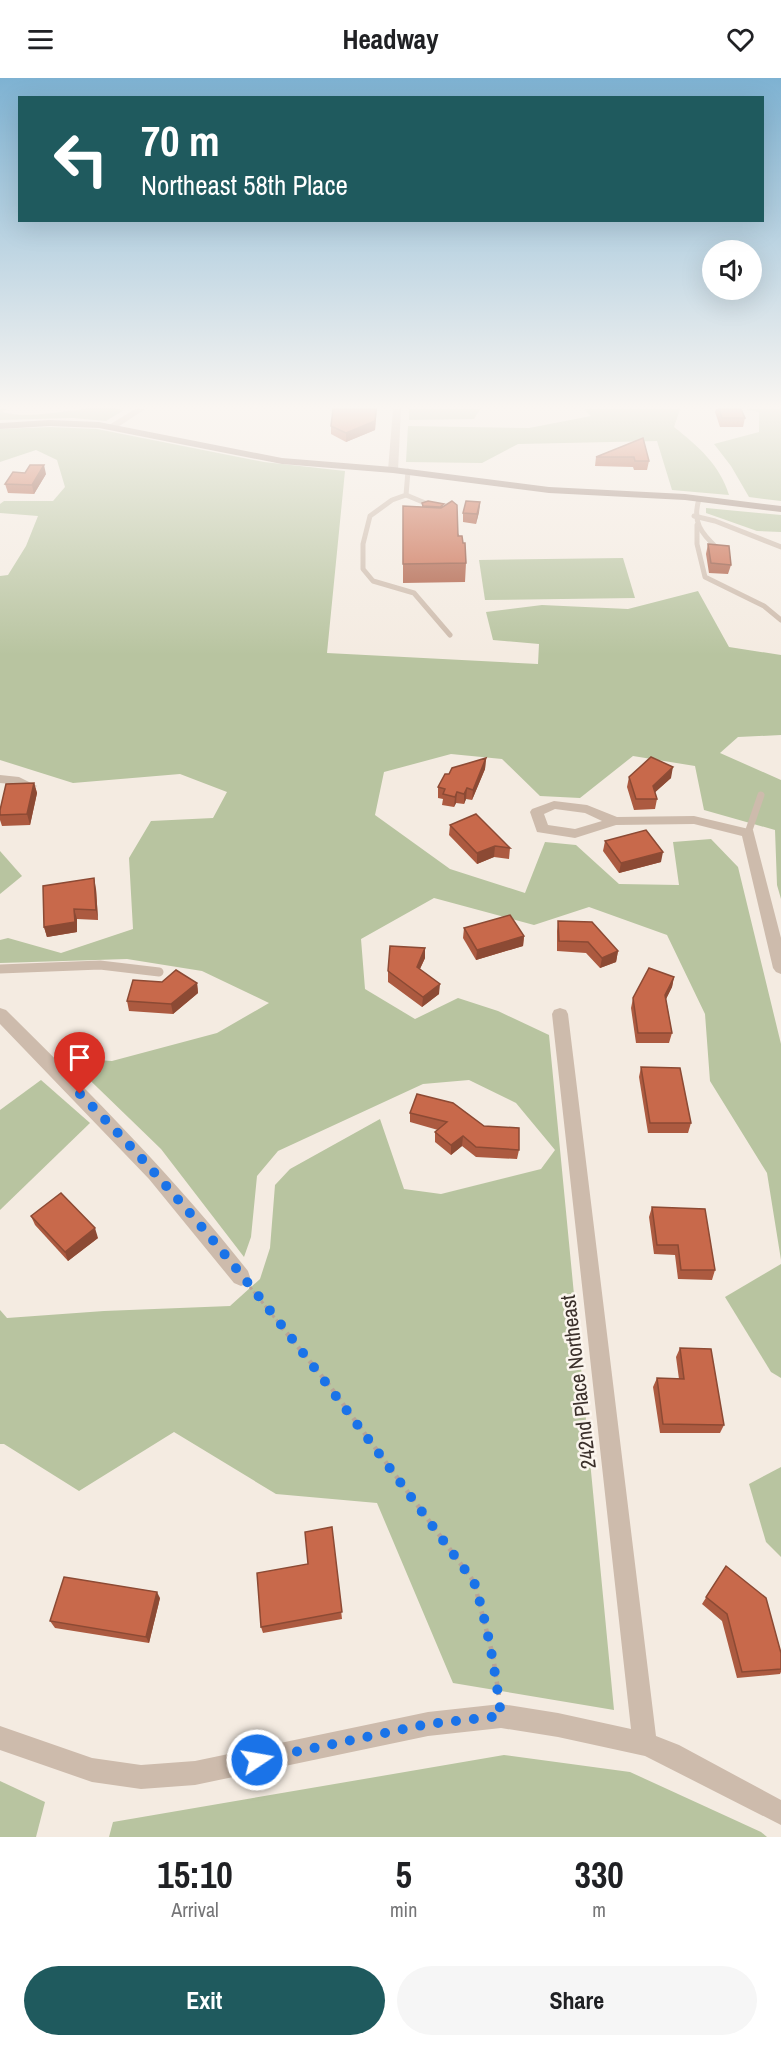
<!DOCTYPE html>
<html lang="en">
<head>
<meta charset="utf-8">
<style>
	:root { --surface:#fff; --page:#f6f6f6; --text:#202124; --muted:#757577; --accent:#1f5a5e }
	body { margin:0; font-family:"Archivo Narrow",sans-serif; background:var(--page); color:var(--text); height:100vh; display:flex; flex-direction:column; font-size:22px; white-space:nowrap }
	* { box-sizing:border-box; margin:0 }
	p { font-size:20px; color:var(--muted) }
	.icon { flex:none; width:33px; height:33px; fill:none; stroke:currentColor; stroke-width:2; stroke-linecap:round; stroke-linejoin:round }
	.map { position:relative; height:1759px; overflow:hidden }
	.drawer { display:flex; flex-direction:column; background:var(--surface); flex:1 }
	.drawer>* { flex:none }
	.hud { position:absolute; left:18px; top:18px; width:746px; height:126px; border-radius:0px; box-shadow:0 6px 24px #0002; background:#1f5a5e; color:#fff; overflow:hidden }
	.controls { position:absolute; left:702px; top:162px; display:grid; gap:12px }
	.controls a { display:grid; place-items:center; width:60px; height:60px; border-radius:50%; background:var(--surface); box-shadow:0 6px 24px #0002; font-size:30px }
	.pin { position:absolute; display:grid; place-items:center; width:51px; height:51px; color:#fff; margin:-62px -26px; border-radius:50% 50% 50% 0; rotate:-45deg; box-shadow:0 0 6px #0007 }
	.pin .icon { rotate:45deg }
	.me { position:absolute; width:66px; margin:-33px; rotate:78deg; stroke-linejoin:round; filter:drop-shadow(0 0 4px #0008) }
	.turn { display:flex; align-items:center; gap:21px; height:126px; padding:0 24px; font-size:27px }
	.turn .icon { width:78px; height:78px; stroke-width:2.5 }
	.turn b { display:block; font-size:42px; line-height:51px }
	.eta { display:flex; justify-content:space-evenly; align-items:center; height:102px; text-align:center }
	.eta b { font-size:36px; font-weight:800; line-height:42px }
	.cta { display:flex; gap:12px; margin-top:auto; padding:12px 24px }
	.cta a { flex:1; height:69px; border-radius:36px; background:var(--accent); color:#fff; font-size:24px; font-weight:800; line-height:69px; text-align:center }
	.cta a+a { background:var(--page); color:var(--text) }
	header { display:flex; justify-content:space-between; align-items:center; height:78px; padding:0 24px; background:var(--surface); font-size:27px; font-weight:800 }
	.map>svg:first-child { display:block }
	.green { fill:#b8c4a0 }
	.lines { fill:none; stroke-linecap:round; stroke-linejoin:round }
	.path-far1 { stroke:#b9a596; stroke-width:3; stroke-dasharray:3 3; stroke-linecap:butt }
	.path { stroke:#b9a596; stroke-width:4.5; stroke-dasharray:4.5 4.5; stroke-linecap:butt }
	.lane-far2 { stroke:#cdbbac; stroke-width:5 }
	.lane-far1 { stroke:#cdbbac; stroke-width:7 }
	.lane { stroke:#cdbbac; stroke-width:9 }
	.street { fill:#cdbbac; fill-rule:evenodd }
	.secondary { fill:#a18a7d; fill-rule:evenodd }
	.wall { fill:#ac5a40 }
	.shaded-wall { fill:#8c4a34 }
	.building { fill:#c8694b; stroke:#8c4a34; stroke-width:1.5 }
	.route { stroke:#1a73e8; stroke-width:10; stroke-dasharray:0 18 }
	.labels { text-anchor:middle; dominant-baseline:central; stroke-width:5; stroke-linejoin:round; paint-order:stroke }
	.near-street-label { font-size:21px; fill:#3b302b; stroke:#fbf5ee }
</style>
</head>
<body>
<header><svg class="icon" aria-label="menu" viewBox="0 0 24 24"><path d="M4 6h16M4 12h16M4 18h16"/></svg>Headway<svg class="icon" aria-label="heart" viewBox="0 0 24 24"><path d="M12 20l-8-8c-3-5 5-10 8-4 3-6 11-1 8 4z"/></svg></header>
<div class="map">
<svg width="781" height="1759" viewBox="0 0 781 1759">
	<rect width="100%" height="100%" fill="#f4ebe1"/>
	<g class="green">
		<path d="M0,331H8L2,334C41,344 83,324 124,332L106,343L72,340L0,342Z"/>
		<path d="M409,331H480L474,341L409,342Z"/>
		<path d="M584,331H680L674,349C698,368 720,387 729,417L672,412L657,363L518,366L482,385L406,384L408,348L529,350L591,338Z"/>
		<path d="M744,331H781V423L749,419L731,388L714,366L759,354V334Z"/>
		<path d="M50,349L97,351L264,384L345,393L327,575L538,586L539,566L493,562L486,534L542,527L628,531L698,513L729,569L781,577V657L738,659L720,675L781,702V821L777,807L775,752L704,732L695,688L633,678L580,720L540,718L502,681L451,676L384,694L375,737L450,791L525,815L545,764L576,767L619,806L679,807L673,764L711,761L738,789L781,966V1182L767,1095L710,1003L705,936L667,857L589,829L534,847L434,820L361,861L365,911L415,941L458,920L498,933L549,957L614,1632L453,1605L377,1425L276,1416L174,1354L79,1413L4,1366H0V1232L7,1240L104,1233L230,1228L260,1201L270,1170L275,1107L290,1091L380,1041L404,1111L441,1116L541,1091L555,1072L516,1025L469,1002L423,1006L278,1073L257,1098L251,1159L244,1179L161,1071L67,980L112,983L217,955L269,925L202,893L127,881L0,885V862L8,860L61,875L133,851L129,780L151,743L213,740L227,714L180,696L73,705L0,682V498L8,497L26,468L38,438L0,435V426L4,423H53L65,409L57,382L36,372L0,384V351Z"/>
		<path d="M706,430L781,437V454L757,453L706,435Z"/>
		<path d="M623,480L635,520L485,522L479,482Z"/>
		<path d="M0,773L22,798L0,816Z"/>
		<path d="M41,1002L90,1045L0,1132V1032Z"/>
		<path d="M781,1186V1300L771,1294L725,1219Z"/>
		<path d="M781,1389V1479L766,1464L749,1406Z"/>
		<path d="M504,1677L630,1694L761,1754L767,1759H109L113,1744Z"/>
		<path d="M0,1703L45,1724L36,1759H0Z"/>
	</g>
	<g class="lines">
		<path class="path-far1" d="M250,1209L282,1249"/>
		<path class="path" d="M281,1248L329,1307L474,1504L493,1578L499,1619"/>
		<g class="lane-far2">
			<path d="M408,393L406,417L392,422L370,438L363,466V491L373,503L414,515L450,557"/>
			<path d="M406,417L430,427"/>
			<path d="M699,421C692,444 701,455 717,470"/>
			<path d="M694,438L715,443L781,469"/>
			<path d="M697,447V466L705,499L764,528L781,542"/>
		</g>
		<path class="lane-far1" d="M748,755L761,717"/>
		<path class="lane" d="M0,891L100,887L159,894"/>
		<g class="street">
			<path d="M135,331H145L115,351H109V347Z"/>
			<path d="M393,331H401L398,392L393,395L388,392Z"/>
			<path d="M0,697L19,699L37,708L30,712L12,706L0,705Z"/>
			<path d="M554,723L587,727L617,739L694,738L753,752L781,860V896L776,894L773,890L742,758L694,746L616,747L575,760L537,754L530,734L532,731ZM555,731L585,735L602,743L575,751L548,747L544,736Z"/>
			<path d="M0,930L6,932C90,1015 174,1099 248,1193L250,1199L248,1205L241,1208L234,1205L149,1101L0,946Z"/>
			<path d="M560,930L566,932L568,936L656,1658L679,1667L781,1722V1747L645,1678L558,1659L501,1650L428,1658L195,1707L141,1711L92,1704L0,1672V1648L92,1680L141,1687L195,1683L428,1634L501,1626L558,1635L631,1651L552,936L554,932Z"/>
		</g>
		<path class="secondary" d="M50,342L99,344L282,380L393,389L549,409L685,416L781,428V434L685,422L549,415L393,395L282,386L99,350L50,348L0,351V345Z"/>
	</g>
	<g class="wall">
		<path d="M333,331H377L375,352L346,364L331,356V348Z"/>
		<path d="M716,331H741L745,340L743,349H720L715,334Z"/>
		<path d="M643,360L649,383L647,392H634L633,389L595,388L596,379Z"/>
		<path d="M46,396L34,416L8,415L5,406Z"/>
		<path d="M480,424L479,434L476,446L463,444V435Z"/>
		<path d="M422,425L444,428L463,465L466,485L465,504L403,505V428L422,429Z"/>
		<path d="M708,466L731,487L728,496L709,495L706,476Z"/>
		<path d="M486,680L485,691L472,722L466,721L464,726L456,725L454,729L442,727L443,721L438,720V709L449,696Z"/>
		<path d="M629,699L671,700L655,714L657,721L655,731L634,732L627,709Z"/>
		<path d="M34,705L37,715L30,747L2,748L0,742V732Z"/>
		<path d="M450,747L510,770L509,781L494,779L477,786L449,757Z"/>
		<path d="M605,763L661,784L619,795L603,773Z"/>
		<path d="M96,811L98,842L77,841V854L47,859L44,849Z"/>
		<path d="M558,843L618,873L616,884L600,890L586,875L557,873V853Z"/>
		<path d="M464,850L524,858L523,868L476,882L463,860Z"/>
		<path d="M425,870V880L420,891L439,916L422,929L388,904V893Z"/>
		<path d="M674,899L672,909L666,921L672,955L669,965H636L631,930L633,920Z"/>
		<path d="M162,904L197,905L198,915L173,936L129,933L127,923Z"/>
		<path d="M641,989L691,1045L688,1055H648L639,999Z"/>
		<path d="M410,1035L484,1048L519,1072L517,1081L476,1079L462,1068L451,1077L435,1064V1054L438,1052L410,1044Z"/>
		<path d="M652,1129L715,1192L712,1202L678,1201L675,1177L654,1176L649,1139Z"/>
		<path d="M31,1138L98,1160L68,1183L35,1147Z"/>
		<path d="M680,1270L724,1347L720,1355H660L653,1309L657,1300L679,1301L676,1279Z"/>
		<path d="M332,1449L342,1541L263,1555L261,1549L308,1486Z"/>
		<path d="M726,1488L781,1575V1594L780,1596L737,1600L722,1543L702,1526Z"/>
		<path d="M160,1520L149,1565L55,1550L50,1543Z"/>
	</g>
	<g class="shaded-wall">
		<path d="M376,331L375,352L346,364V355Z"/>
		<path d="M44,387L46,396L34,416L32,407Z"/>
		<path d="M480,424L479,434L476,446L477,436Z"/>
		<path d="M486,680L485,691L472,722L473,712Z"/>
		<path d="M673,689L671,700L651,718L653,708Z"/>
		<path d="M34,705L37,715L30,747L27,736Z"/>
		<path d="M467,710L466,721L464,726V716Z"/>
		<path d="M457,714L456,725L454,729L455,719Z"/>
		<path d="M495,768L494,779L477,786V775Z"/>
		<path d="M663,774L661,784L619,795L621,785Z"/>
		<path d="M94,800L96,811L98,842L96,832Z"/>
		<path d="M74,831L77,841V854L47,859L44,849Z"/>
		<path d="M524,858L523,868L476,882L477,872Z"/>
		<path d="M425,870V880L416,899L417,889Z"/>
		<path d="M618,873L616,884L600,890L602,880Z"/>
		<path d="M674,899L672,909L663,927L665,917Z"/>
		<path d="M197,905L198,915L173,936L171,926Z"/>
		<path d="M440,906L439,916L422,929L423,919Z"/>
		<path d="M463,1058L462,1068L451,1077V1067Z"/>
		<path d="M95,1150L98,1160L68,1183L65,1174Z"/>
		<path d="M157,1514L160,1520L149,1565L146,1559Z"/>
	</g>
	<g class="building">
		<path d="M333,331H376L375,343L346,355L331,348Z"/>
		<path d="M719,331H741L745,340H722Z"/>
		<path d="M643,360L649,383H635L634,379H596Z"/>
		<path d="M30,387H44L32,407L5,406L13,394L25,395Z"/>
		<path d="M428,423L444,426L440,429L423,428L422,425Z"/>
		<path d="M452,423L457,427L458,458H462L463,465H465L466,485L403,486V428L441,430Z"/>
		<path d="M466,423L480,424L477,436L463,435Z"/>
		<path d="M708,466L729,468L731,487L711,485Z"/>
		<path d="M651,679L673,689L653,708L657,721H636L629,699Z"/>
		<path d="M486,680L473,712L467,710L464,716L457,714L455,719L443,716L445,711L438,709L445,696H449L452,690Z"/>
		<path d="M34,705L27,736L0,737V732L6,706Z"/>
		<path d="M476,736L510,770L495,768L477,775L450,747Z"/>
		<path d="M646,752L663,774L621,785L605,763Z"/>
		<path d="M94,800L96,832L74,831L75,844L44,849L43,808Z"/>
		<path d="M510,837L524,858L477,872L464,850Z"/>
		<path d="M558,843L592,844L618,873L602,880L588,864L559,863Z"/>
		<path d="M390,868L425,870L417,889L440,906L423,919L388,893Z"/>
		<path d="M649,890L674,899L665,917L672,955H638L633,920Z"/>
		<path d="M176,892L197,905L171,926L127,923L133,902L162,904Z"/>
		<path d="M641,989L680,990L691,1045H650Z"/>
		<path d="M417,1016L453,1025L484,1048L519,1050V1072L476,1069L463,1058L451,1067L435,1054L447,1044L410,1035Z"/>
		<path d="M61,1115L95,1150L65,1174L31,1138Z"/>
		<path d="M652,1129L705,1131L715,1192H681L678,1167H657Z"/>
		<path d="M680,1270L711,1271L724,1347L663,1346L657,1300L684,1301Z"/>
		<path d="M332,1449L342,1534L261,1549L257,1495L308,1486L305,1454Z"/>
		<path d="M726,1488L766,1520L781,1575V1591L742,1594L727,1536L706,1519Z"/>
		<path d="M64,1499L157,1514L146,1559L50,1543Z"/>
	</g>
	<linearGradient id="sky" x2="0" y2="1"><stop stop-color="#7eb2d2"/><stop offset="0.57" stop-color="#faf6f2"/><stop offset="1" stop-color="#faf6f2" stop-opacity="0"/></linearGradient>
	<rect width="781" height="577" fill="url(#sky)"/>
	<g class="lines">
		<path class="route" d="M80,1016C228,1164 349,1336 474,1504C488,1548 495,1592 501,1638L428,1646L257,1682"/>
	</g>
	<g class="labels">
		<g class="near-street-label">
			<text transform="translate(578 1304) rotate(-97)">242nd Place Northeast</text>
		</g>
	</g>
</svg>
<div class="controls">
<a><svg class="icon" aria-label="sound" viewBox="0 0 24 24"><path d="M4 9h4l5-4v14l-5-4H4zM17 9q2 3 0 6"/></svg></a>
</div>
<div class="pin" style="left:80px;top:1016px;background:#d93025"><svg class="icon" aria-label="arrive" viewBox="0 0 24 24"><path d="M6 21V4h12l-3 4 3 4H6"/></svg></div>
<svg class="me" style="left:257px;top:1682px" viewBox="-20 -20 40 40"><circle r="17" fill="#1a73e8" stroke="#fff" stroke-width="3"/><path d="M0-11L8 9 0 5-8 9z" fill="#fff"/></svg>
<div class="hud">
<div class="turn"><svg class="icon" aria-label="left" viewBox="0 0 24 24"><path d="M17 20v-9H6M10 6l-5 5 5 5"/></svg><div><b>70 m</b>Northeast 58th Place</div></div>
</div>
</div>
<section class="drawer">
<div class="eta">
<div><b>15:10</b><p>Arrival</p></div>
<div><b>5</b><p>min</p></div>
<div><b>330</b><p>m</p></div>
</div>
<div class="cta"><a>Exit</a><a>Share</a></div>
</section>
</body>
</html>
